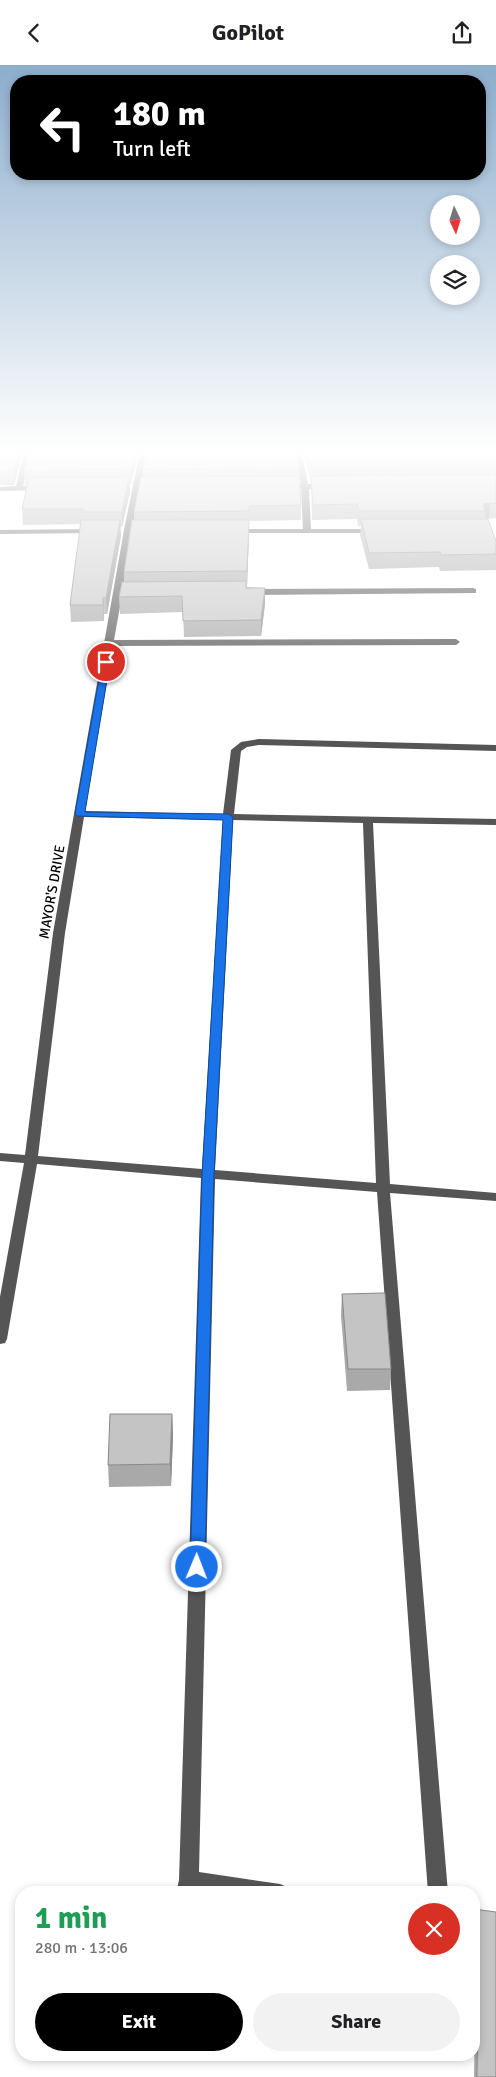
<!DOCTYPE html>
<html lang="en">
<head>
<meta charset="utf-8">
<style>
	:root { --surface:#fff; --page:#f2f2f2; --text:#202124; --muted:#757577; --accent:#000 }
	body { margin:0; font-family:Signika,sans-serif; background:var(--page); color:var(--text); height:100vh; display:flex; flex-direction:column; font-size:19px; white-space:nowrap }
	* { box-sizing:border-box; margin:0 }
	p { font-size:16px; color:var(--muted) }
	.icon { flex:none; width:28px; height:28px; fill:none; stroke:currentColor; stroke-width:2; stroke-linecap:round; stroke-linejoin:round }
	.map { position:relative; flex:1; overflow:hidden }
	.side { position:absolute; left:15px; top:1821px; width:465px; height:175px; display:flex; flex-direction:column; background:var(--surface); border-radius:20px; box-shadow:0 2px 8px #0003 }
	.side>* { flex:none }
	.hud { position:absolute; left:10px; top:10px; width:476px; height:105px; border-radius:20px; box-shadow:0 2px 8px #0003; background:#000; color:#fff; overflow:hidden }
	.needle { width:32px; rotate:176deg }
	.fabs { position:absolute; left:430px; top:130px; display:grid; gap:10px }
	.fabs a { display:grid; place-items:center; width:50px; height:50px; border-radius:50%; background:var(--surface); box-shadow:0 2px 8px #0003; font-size:25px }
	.pin { position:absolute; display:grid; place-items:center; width:42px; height:42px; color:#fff; margin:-21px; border:2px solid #fff; border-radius:50%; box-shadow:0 1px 5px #0007 }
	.me { position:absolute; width:55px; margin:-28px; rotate:1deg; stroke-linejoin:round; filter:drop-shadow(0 0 4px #0008) }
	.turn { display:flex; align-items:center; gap:18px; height:105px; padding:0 20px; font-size:22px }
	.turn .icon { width:65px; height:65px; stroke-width:2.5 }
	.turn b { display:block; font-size:35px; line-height:42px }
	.round { display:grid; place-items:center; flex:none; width:52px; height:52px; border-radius:26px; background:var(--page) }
	.headline { display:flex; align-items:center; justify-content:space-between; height:85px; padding:0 20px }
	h1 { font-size:30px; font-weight:800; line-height:38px; color:#1e9e55 }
	.primary-button { display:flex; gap:10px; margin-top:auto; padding:10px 20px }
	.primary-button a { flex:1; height:58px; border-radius:30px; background:var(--accent); color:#fff; font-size:20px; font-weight:800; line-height:58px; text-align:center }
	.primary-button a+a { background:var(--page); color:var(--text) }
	header { display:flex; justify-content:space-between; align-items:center; height:65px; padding:0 20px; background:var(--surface); font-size:22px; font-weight:800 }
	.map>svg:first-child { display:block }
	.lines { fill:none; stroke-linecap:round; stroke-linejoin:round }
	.minor { fill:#555; fill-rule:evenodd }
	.wall { fill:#a9a9a9 }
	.shaded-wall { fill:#898989 }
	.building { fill:#c4c4c4; stroke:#898989 }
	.route { fill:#1a73e8; stroke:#114b97 }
	.labels { text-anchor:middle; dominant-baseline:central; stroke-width:4; stroke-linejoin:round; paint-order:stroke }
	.street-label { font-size:14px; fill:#000; stroke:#fff }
</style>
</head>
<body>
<header><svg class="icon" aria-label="back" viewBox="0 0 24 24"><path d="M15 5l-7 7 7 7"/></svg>GoPilot<svg class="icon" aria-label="share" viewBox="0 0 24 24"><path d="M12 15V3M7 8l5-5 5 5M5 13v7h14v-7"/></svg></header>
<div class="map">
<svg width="496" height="2012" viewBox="0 0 496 2012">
	<rect width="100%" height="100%" fill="#fff"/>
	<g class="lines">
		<g class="minor">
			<path d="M24,386H32L23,421H42L46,423L42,425L0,426V422L16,421Z"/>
			<path d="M140,386H148L114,575L456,574L460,577L456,580L113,581L85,746L223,749L231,685L241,677L259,674L496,680V686L259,680L247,682L241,686L234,749L496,754V760L373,758L390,1119L496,1128V1136L390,1128L448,1828H428L377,1127L215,1114L199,1807L280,1819L287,1822L290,1828H213L196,1825V1828H176L179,1815L201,1113L37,1099L7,1274L5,1278L0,1279V1232L24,1098L0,1096V1088L25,1090L53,868L124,465ZM84,752L223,755L202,1104L38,1091L65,868ZM233,755L363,758L376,1118L215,1105Z"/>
			<path d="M275,387H325L321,389H302L308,419H327L331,421L327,423L309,424L311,464H376L380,466L379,468H231V464H303L301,424H285L281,422L285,420L301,419L295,389H279Z"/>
			<path d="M99,464V468H96L0,469V465Z"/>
			<path d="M473,523L476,524V528L248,530L244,527L248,524Z"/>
		</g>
	</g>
	<g class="wall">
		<path d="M0,386H23L14,420H0Z"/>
		<path d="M139,386L131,419H129L130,427L122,462H120L121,471L107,549H104V556L71,557L70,540L81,459L23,460L22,444L27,420H25L24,405Z"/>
		<path d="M304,386H496V453L488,454L496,476V505L440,506L439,502L369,504L360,470L361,461H358L357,454L312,455L311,418L304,391Z"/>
		<path d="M299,403L301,440V455L249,456L247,522L265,523V539L261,571L184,572L183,547L120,549L119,532L124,517V507L134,455V447L143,412V404Z"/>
		<path d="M342,1229L391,1304L390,1325L347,1326L341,1250Z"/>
		<path d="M172,1349L173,1370L171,1421L109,1422L108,1400Z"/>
		<path d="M474,1844L496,2012H474L475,1941H474Z"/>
	</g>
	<g class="shaded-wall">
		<path d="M19,386H23L14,420L13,405Z"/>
		<path d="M135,386H139L131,419V404Z"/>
		<path d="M129,412L130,427L122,462V447Z"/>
		<path d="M490,438L489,453L485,454V446L483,439Z"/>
		<path d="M120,455L121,471L107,549L106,533Z"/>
		<path d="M249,455V470L247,522V506Z"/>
		<path d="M265,523V539L261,571V555Z"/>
		<path d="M103,533L104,549V556L103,540Z"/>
		<path d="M172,1349L173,1370L171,1421L170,1399Z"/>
	</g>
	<g class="building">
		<path d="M0,386H19L13,405H0Z"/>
		<path d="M29,386H135L131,404L24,405Z"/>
		<path d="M146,386H296L299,403L143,404Z"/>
		<path d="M307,386H496V402L311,403Z"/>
		<path d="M496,410V438L483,439L485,446H359L357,439L313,440L311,411Z"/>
		<path d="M299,411L301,440L249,441V446L134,447L141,412Z"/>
		<path d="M129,412L122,447H82L83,444H22L29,413Z"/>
		<path d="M361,454H488L496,476V489L441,490L440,487L369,488Z"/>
		<path d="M81,455H120L106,533H103V540H70Z"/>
		<path d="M132,455H249L247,506L124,507Z"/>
		<path d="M246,516V523H265L261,555L183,556L182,531L119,532L122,517Z"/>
		<path d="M385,1228L391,1304H348L342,1229Z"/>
		<path d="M110,1349H172L170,1399L108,1400Z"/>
		<path d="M474,1844L496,1847V2012H477L478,1920L474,1919Z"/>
	</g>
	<linearGradient id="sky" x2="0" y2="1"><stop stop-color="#8cadcc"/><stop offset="0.58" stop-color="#fff"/><stop offset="1" stop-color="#fff" stop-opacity="0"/></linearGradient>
	<rect width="496" height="668" fill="url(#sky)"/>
	<path class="route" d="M106,595L110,597L85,747L228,749L233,752L214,1110L205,1502L203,1506L197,1508L192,1506L190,1502L202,1110L223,755L77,751L75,749L102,597Z"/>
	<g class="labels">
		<g class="street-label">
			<text transform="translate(52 827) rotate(-80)">MAYOR'S DRIVE</text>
		</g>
	</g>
</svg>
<div class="fabs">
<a><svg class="needle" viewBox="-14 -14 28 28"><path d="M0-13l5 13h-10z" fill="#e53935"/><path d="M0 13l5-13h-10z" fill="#757577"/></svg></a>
<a><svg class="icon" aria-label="layers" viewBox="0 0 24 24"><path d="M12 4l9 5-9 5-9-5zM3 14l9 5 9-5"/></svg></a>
</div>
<div class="pin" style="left:106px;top:597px;background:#d93025"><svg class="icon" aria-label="arrive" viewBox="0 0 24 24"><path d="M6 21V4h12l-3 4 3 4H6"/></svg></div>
<svg class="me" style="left:197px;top:1502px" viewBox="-20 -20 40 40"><circle r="17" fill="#1a73e8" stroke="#fff" stroke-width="3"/><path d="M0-11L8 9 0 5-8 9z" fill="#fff"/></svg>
<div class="hud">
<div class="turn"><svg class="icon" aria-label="left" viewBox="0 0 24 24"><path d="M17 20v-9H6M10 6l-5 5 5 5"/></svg><div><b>180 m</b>Turn left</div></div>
</div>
<section class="side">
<div class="headline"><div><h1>1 min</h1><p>280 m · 13:06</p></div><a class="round" style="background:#d93025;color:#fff"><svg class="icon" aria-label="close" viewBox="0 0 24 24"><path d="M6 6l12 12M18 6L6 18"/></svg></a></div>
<div class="primary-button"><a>Exit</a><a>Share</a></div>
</section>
</div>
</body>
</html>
